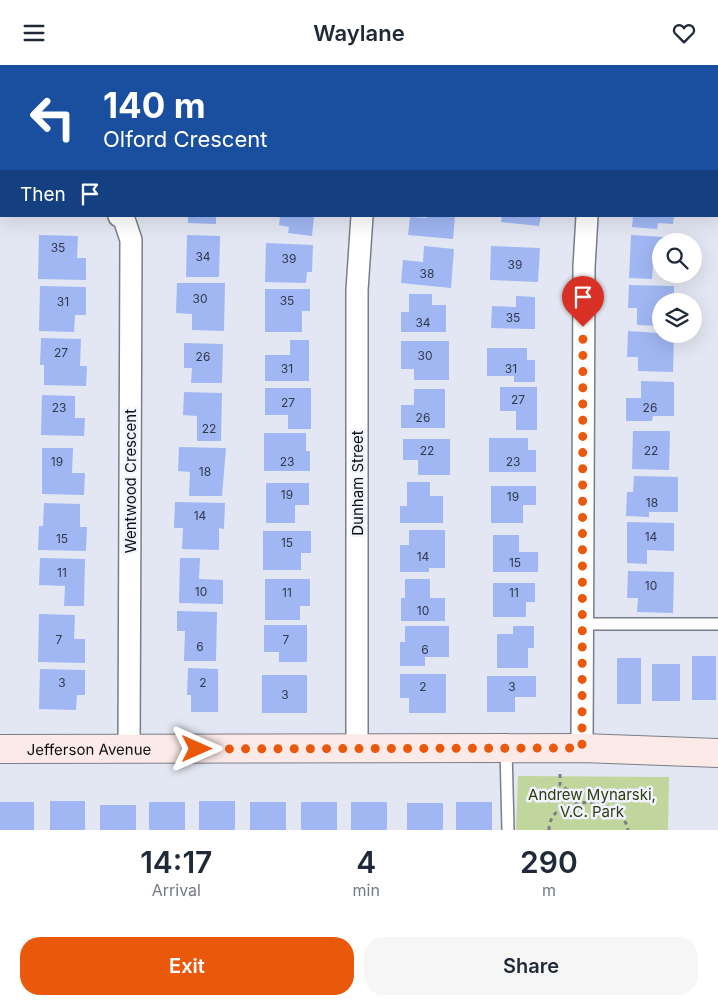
<!DOCTYPE html>
<html lang="en">
<head>
<meta charset="utf-8">
<style>
	:root { --surface:#fff; --page:#f6f6f7; --text:#1f2937; --muted:#747a83; --accent:#ea580c }
	body { margin:0; font-family:Inter,sans-serif; background:var(--page); color:var(--text); height:100vh; display:flex; flex-direction:column; font-size:19px; white-space:nowrap }
	* { box-sizing:border-box; margin:0 }
	p { font-size:16px; color:var(--muted) }
	.icon { flex:none; width:28px; height:28px; fill:none; stroke:currentColor; stroke-width:2; stroke-linecap:round; stroke-linejoin:round }
	.map { position:relative; height:765px; overflow:hidden }
	.panel { display:flex; flex-direction:column; background:var(--surface); flex:1 }
	.panel>* { flex:none }
	.top-card { position:absolute; left:0px; top:0px; width:719px; height:152px; box-shadow:0 5px 20px #0002; background:#1a4fa0; color:#fff; overflow:hidden }
	.controls { position:absolute; left:652px; top:168px; display:grid; gap:10px }
	.controls a { display:grid; place-items:center; width:50px; height:50px; border-radius:50%; background:var(--surface); box-shadow:0 5px 20px #0002; font-size:25px }
	.pin { position:absolute; display:grid; place-items:center; width:42px; height:42px; color:#fff; margin:-51px -21px; border-radius:50% 50% 50% 0; rotate:-45deg; box-shadow:0 0 5px #0007 }
	.pin .icon { rotate:45deg }
	.me { position:absolute; width:55px; margin:-28px; rotate:90deg; stroke-linejoin:round; filter:drop-shadow(0 0 4px #0008) }
	.turn { display:flex; align-items:center; gap:18px; height:105px; padding:0 20px; font-size:22px }
	.turn .icon { width:65px; height:65px; stroke-width:2.5 }
	.turn b { display:block; font-size:35px; line-height:42px }
	.then { display:flex; align-items:center; height:48px; padding:0 20px; background:#0003; gap:10px; font-size:19px }
	.eta { display:flex; justify-content:space-evenly; align-items:center; height:85px; text-align:center }
	.eta b { font-size:30px; font-weight:600; line-height:35px }
	.primary-button { display:flex; gap:10px; margin-top:auto; padding:10px 20px }
	.primary-button a { flex:1; height:58px; border-radius:20px; background:var(--accent); color:#fff; font-size:20px; font-weight:600; line-height:58px; text-align:center }
	.primary-button a+a { background:var(--page); color:var(--text) }
	header { display:flex; justify-content:space-between; align-items:center; height:65px; padding:0 20px; background:var(--surface); font-size:22px; font-weight:600 }
	.map>svg:first-child { display:block }
	.green { fill:#c1d69c }
	.building { fill:#a0b7f3 }
	.lines { fill:none; stroke-linecap:round; stroke-linejoin:round }
	.lane-casing { stroke:#7a7e88; stroke-width:14 }
	.street-casing { stroke:#7a7e88; stroke-width:24 }
	.secondary-casing { stroke:#7a7e88; stroke-width:30 }
	.path { stroke:#7b7e85; stroke-width:3; stroke-dasharray:4 4; stroke-linecap:butt }
	.lane { stroke:#fff; stroke-width:11 }
	.street { stroke:#fff; stroke-width:21 }
	.secondary { stroke:#fceae8; stroke-width:28 }
	.route { stroke:#ea580c; stroke-width:9; stroke-dasharray:0 16.2 }
	.labels { text-anchor:middle; dominant-baseline:central; stroke-width:5; stroke-linejoin:round; paint-order:stroke }
	.number-label { font-size:12px; fill:#31384a }
	.street-label { font-size:15px; fill:#0c0e11; stroke:#f1f4fe }
	.park-label { font-size:15px; fill:#2e3b0b; stroke:#f1f4fe }
</style>
</head>
<body>
<header><svg class="icon" aria-label="menu" viewBox="0 0 24 24"><path d="M4 6h16M4 12h16M4 18h16"/></svg>Waylane<svg class="icon" aria-label="heart" viewBox="0 0 24 24"><path d="M12 20l-8-8c-3-5 5-10 8-4 3-6 11-1 8 4z"/></svg></header>
<div class="map">
<svg width="718" height="765" viewBox="0 0 718 765">
	<rect width="100%" height="100%" fill="#e3e7f3"/>
	<g class="green">
		<path d="M21,0H270L21,1Z"/>
		<path d="M518,711L669,712L668,765H516Z"/>
	</g>
	<g class="building">
		<path d="M188,151H216V159L188,158Z"/>
		<path d="M275,151H314L312,171L288,168L289,162L279,160L280,153Z"/>
		<path d="M427,151H455L453,174L408,170L410,152L426,153Z"/>
		<path d="M502,151H541L539,161L501,157Z"/>
		<path d="M633,151H674L673,159L658,158L657,164L632,162Z"/>
		<path d="M39,170L78,171L77,193H86V215L38,214Z"/>
		<path d="M187,170L220,171L219,212H186Z"/>
		<path d="M631,170L679,173V176H661V199H653L652,214L629,213Z"/>
		<path d="M266,178L313,180L312,207H307L306,218L265,217Z"/>
		<path d="M424,181L454,184L451,223L401,218L403,195L423,197Z"/>
		<path d="M491,181L540,183L538,217L490,215Z"/>
		<path d="M177,218H225L224,266L192,265V249L176,248Z"/>
		<path d="M629,220L674,221V236H661V261L637,260V243H628Z"/>
		<path d="M40,221L86,222V250H75L74,267L39,266Z"/>
		<path d="M265,224H310V246H302V267H265Z"/>
		<path d="M409,229H432V240H446V267H401V247H409Z"/>
		<path d="M516,231L535,232V264L491,263L492,241L516,242Z"/>
		<path d="M628,266L674,269L673,307L638,306V292H627Z"/>
		<path d="M41,273L81,274L80,301H87L86,321L44,320V300H40Z"/>
		<path d="M290,275H309V316H265V290H290Z"/>
		<path d="M401,276H449V315H414V304H401Z"/>
		<path d="M184,278L223,279L222,318H191L192,303H184Z"/>
		<path d="M487,283H527V295H535V317H514V311H487Z"/>
		<path d="M641,316L674,317V351H653L652,356H626V333H641Z"/>
		<path d="M500,322H537V365H516V346H500Z"/>
		<path d="M265,323H311V364H288V350H265Z"/>
		<path d="M414,324H445V363H401V340H414Z"/>
		<path d="M184,327L222,328L221,376H197V351L183,350Z"/>
		<path d="M42,330L75,331V353H85L84,371L41,370Z"/>
		<path d="M633,366H670L669,405L632,404Z"/>
		<path d="M264,368H306V386H310V406H264Z"/>
		<path d="M489,373H528V385H536V407H489Z"/>
		<path d="M403,374H450V410H418V395H403Z"/>
		<path d="M179,382L226,383L222,431H189L190,407L178,406Z"/>
		<path d="M42,383H73L72,408H85L84,430L42,429Z"/>
		<path d="M634,411L678,412V447H649V452L626,451L627,427H633Z"/>
		<path d="M407,417H430V431H443V458H400V441H407Z"/>
		<path d="M266,418H309V440H295V458H266Z"/>
		<path d="M491,421H536V440H523V458H491Z"/>
		<path d="M175,437L225,438L224,464L219,463V485L182,484L183,463H174Z"/>
		<path d="M44,438L80,439V462H87L86,486L38,485L39,461H43Z"/>
		<path d="M627,457L674,458V486L647,485V499L627,498Z"/>
		<path d="M409,465H445V503H429V507H400V480H409Z"/>
		<path d="M263,466H311V488H301V505H263Z"/>
		<path d="M493,470H519V487H538V507H493Z"/>
		<path d="M40,493L85,494L84,541H64L65,521L39,520Z"/>
		<path d="M180,493H200L199,514L223,515V539L179,538Z"/>
		<path d="M628,506L674,507L673,548L637,547L638,533H627Z"/>
		<path d="M265,514H310V541H300V555H265Z"/>
		<path d="M405,514H430V533H445V556H401V533H405Z"/>
		<path d="M493,518H535V537H526V552H493Z"/>
		<path d="M177,546L217,547L216,596H184L185,566H177Z"/>
		<path d="M39,549L75,550L74,574H85V598L38,597Z"/>
		<path d="M264,560H307V597H279V587H264Z"/>
		<path d="M405,561H449V592H425V601H400V577H405Z"/>
		<path d="M513,561H534V583H528V603H497V569H513Z"/>
		<rect x="692" y="591" width="24" height="44"/>
		<rect x="617" y="593" width="24" height="46"/>
		<rect x="652" y="599" width="28" height="37"/>
		<path d="M188,603L218,604V647H191V630H187Z"/>
		<path d="M40,604L85,605V630H77L76,645L39,644Z"/>
		<path d="M400,609H446V648H409V633H400Z"/>
		<rect x="262" y="610" width="45" height="38"/>
		<path d="M487,611H536V632H515V647H487Z"/>
		<rect x="50" y="736" width="35" height="29"/>
		<rect x="199" y="736" width="36" height="29"/>
		<rect x="0" y="737" width="34" height="28"/>
		<rect x="149" y="737" width="36" height="28"/>
		<rect x="250" y="737" width="36" height="28"/>
		<rect x="301" y="737" width="36" height="28"/>
		<rect x="351" y="737" width="36" height="28"/>
		<rect x="456" y="737" width="36" height="28"/>
		<rect x="407" y="738" width="36" height="27"/>
		<rect x="100" y="740" width="36" height="25"/>
	</g>
	<g class="lines">
		<defs>
			<g id="lane">
				<path d="M582,559H718"/>
				<path d="M506,684L508,765"/>
			</g>
			<g id="street">
				<path d="M381,1L382,0"/>
				<path d="M609,1V0"/>
				<path d="M0,134H1"/>
				<path d="M119,151L124,154L131,175L129,684"/>
				<path d="M582,683L584,202L587,151"/>
				<path d="M357,685V225L362,151"/>
			</g>
			<g id="secondary">
				<path id="s1" d="M0,684L582,683L718,688"/>
			</g>
		</defs>
		<use href="#lane" class="lane-casing"/>
		<use href="#street" class="street-casing"/>
		<use href="#secondary" class="secondary-casing"/>
		<g class="path">
			<path d="M560,709V720L571,727L576,737"/>
			<path d="M549,765C549,727 622,730 628,765"/>
		</g>
		<use href="#lane" class="lane"/>
		<use href="#street" class="street"/>
		<use href="#secondary" class="secondary"/>
	</g>
	<g class="lines">
		<path class="route" d="M197,684L582,683L583,262"/>
	</g>
	<g class="labels">
		<g class="number-label">
			<text x="58" y="182">35</text>
			<text x="203" y="191">34</text>
			<text x="289" y="193">39</text>
			<text x="515" y="199">39</text>
			<text x="427" y="208">38</text>
			<text x="200" y="233">30</text>
			<text x="287" y="235">35</text>
			<text x="63" y="236">31</text>
			<text x="513" y="252">35</text>
			<text x="423" y="257">34</text>
			<text x="61" y="287">27</text>
			<text x="425" y="290">30</text>
			<text x="203" y="291">26</text>
			<text x="287" y="303">31</text>
			<text x="511" y="303">31</text>
			<text x="518" y="334">27</text>
			<text x="288" y="337">27</text>
			<text x="59" y="342">23</text>
			<text x="650" y="342">26</text>
			<text x="423" y="352">26</text>
			<text x="209" y="363">22</text>
			<text x="427" y="385">22</text>
			<text x="651" y="385">22</text>
			<text x="57" y="396">19</text>
			<text x="287" y="396">23</text>
			<text x="513" y="396">23</text>
			<text x="205" y="406">18</text>
			<text x="287" y="429">19</text>
			<text x="513" y="431">19</text>
			<text x="652" y="437">18</text>
			<text x="200" y="450">14</text>
			<text x="651" y="471">14</text>
			<text x="62" y="473">15</text>
			<text x="287" y="477">15</text>
			<text x="423" y="491">14</text>
			<text x="515" y="497">15</text>
			<text x="62" y="507">11</text>
			<text x="651" y="520">10</text>
			<text x="201" y="526">10</text>
			<text x="287" y="527">11</text>
			<text x="514" y="527">11</text>
			<text x="423" y="545">10</text>
			<text x="59" y="574">7</text>
			<text x="286" y="574">7</text>
			<text x="200" y="581">6</text>
			<text x="425" y="584">6</text>
			<text x="62" y="617">3</text>
			<text x="203" y="617">2</text>
			<text x="423" y="621">2</text>
			<text x="512" y="621">3</text>
			<text x="285" y="629">3</text>
		</g>
		<g class="street-label">
			<text transform="translate(130 416) rotate(-90)">Wentwood Crescent</text>
			<text transform="translate(357 418) rotate(-90)">Dunham Street</text>
			<text stroke="none"><textPath href="#s1" startOffset="89">Jefferson Avenue</textPath></text>
		</g>
		<g class="park-label">
			<text x="592" y="729">Andrew Mynarski,<tspan x="592" dy="17">V.C. Park</tspan></text>
		</g>
	</g>
</svg>
<div class="controls">
<a><svg class="icon" aria-label="search" viewBox="0 0 24 24"><circle cx="10" cy="10" r="6"/><path d="M15 15l6 6"/></svg></a>
<a><svg class="icon" aria-label="layers" viewBox="0 0 24 24"><path d="M12 4l9 5-9 5-9-5zM3 14l9 5 9-5"/></svg></a>
</div>
<div class="pin" style="left:583px;top:262px;background:#d93025"><svg class="icon" aria-label="arrive" viewBox="0 0 24 24"><path d="M6 21V4h12l-3 4 3 4H6"/></svg></div>
<svg class="me" style="left:197px;top:684px" viewBox="-20 -20 40 40"><path d="M0-17L14 15 0 8-14 15z" fill="#ea580c" stroke="#fff" stroke-width="4"/></svg>
<div class="top-card">
<div class="turn"><svg class="icon" aria-label="left" viewBox="0 0 24 24"><path d="M17 20v-9H6M10 6l-5 5 5 5"/></svg><div><b>140 m</b>Olford Crescent</div></div>
<div class="then">Then<svg class="icon" aria-label="arrive" viewBox="0 0 24 24"><path d="M6 21V4h12l-3 4 3 4H6"/></svg></div>
</div>
</div>
<section class="panel">
<div class="eta">
<div><b>14:17</b><p>Arrival</p></div>
<div><b>4</b><p>min</p></div>
<div><b>290</b><p>m</p></div>
</div>
<div class="primary-button"><a>Exit</a><a>Share</a></div>
</section>
</body>
</html>
